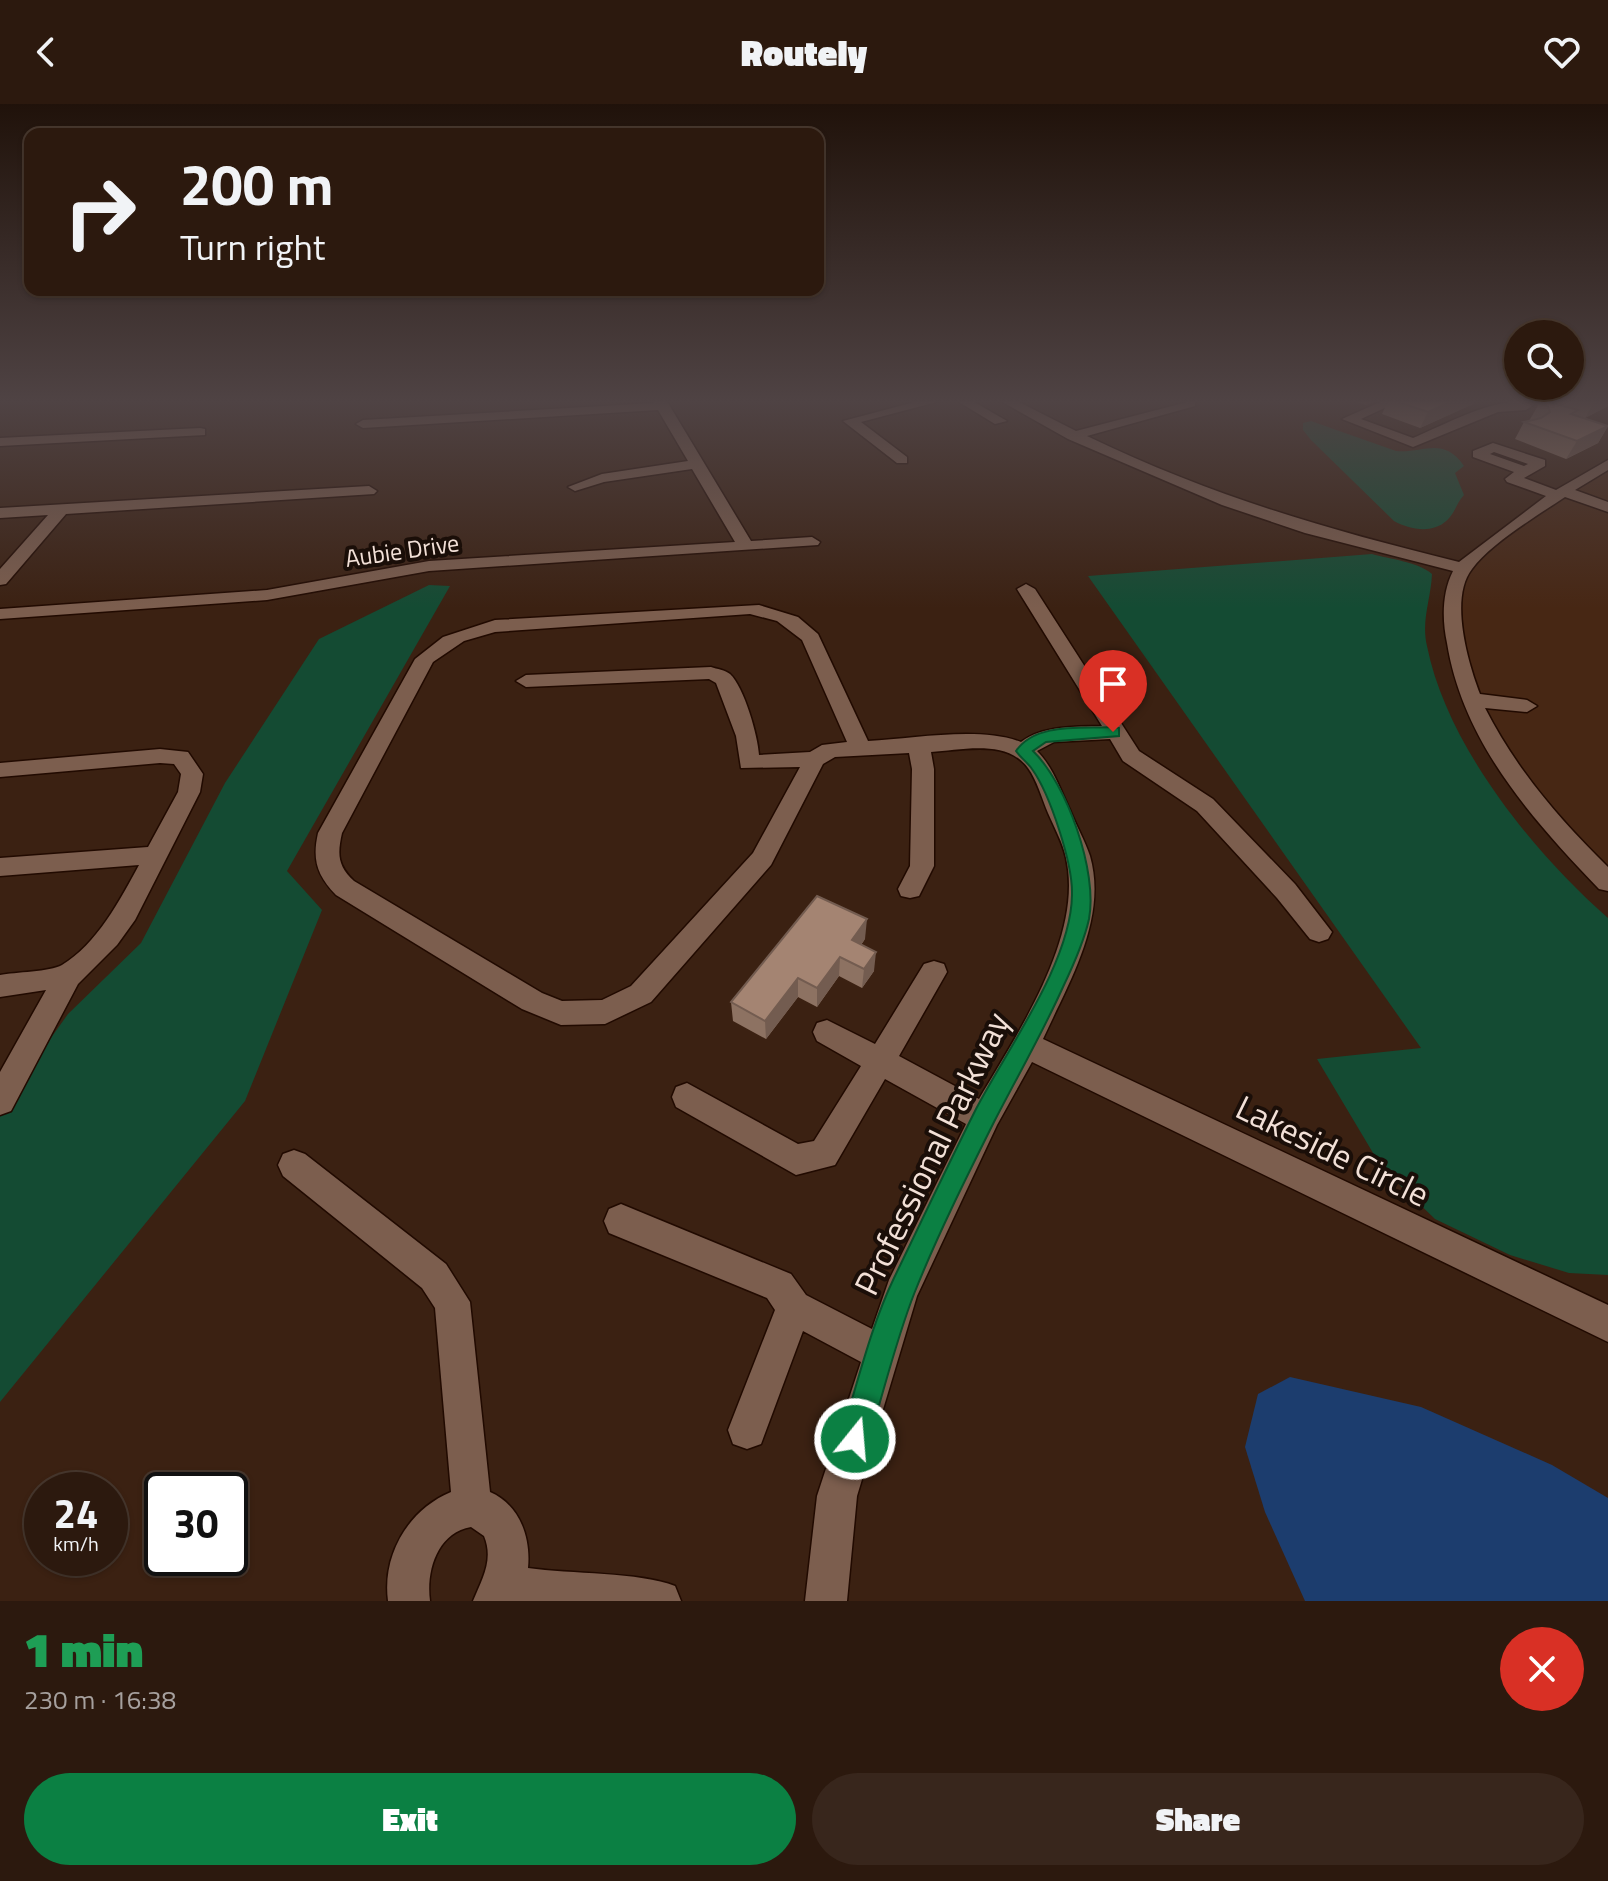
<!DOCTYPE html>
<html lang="en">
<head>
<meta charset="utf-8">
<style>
	:root { --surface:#2c190e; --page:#38261c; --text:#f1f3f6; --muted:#a6a09e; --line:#48382e; --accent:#0b8043 }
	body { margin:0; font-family:"Titillium Web",sans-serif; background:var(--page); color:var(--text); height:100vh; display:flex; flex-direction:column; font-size:30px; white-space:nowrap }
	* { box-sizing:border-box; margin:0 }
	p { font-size:26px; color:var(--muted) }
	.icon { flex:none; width:44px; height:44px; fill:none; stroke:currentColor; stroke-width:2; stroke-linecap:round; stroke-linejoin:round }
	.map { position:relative; height:1497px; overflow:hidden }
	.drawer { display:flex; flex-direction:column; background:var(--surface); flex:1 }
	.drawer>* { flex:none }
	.hud { position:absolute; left:24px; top:24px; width:800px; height:168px; border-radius:16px; box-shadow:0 2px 6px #0004,0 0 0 2px var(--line); background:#2c190e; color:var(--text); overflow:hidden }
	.fabs { position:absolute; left:1504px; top:216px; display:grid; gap:16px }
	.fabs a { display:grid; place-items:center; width:80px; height:80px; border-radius:50%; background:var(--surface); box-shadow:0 2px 6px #0004,0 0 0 2px var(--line); font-size:40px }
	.speed { position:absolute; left:24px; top:1368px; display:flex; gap:16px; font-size:40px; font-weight:700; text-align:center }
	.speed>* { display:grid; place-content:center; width:104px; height:104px; border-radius:50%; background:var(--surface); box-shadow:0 2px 6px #0004,0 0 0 2px var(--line); line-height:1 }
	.speed small { font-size:20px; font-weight:400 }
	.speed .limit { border:4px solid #111; border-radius:12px; background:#fff; color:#111 }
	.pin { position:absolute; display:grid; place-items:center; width:68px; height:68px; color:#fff; margin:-82px -34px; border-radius:50% 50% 50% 0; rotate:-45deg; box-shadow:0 0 8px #0007 }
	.pin .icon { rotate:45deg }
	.me { position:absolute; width:88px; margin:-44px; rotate:17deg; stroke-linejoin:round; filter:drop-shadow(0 0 6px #0008) }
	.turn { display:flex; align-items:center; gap:28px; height:168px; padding:0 24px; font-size:36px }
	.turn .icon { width:104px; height:104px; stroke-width:2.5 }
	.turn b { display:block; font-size:56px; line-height:68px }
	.round { display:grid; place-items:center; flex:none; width:84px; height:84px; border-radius:42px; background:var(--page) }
	.summary { display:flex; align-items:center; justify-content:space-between; height:136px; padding:0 24px }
	h1 { font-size:48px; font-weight:800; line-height:60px; color:#1e9e55 }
	.cta { display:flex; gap:16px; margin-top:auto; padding:16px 24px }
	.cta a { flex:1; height:92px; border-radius:48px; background:var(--accent); color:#fff; font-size:32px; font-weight:800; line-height:92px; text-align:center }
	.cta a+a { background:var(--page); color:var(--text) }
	header { display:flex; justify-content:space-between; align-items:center; height:104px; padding:0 24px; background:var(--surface); font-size:36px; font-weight:800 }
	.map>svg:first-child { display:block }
	.built { fill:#472714 }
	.green { fill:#144b33 }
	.water { fill:#1c3d6e }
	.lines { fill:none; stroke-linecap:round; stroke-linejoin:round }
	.minor-casing { stroke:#210a00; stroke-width:3 }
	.minor { fill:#7c5e4e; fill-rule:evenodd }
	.wall { fill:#8d7262 }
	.shaded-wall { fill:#735c50 }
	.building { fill:#a48472; stroke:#735c50; stroke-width:2 }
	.route { fill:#0b8043; stroke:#07532c; stroke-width:2 }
	.labels { text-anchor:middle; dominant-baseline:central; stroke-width:8; stroke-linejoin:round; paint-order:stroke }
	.far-street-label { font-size:24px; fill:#f2e0d7; stroke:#1a0e08 }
	.near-street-label { font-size:34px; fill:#f2e0d7; stroke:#1a0e08 }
</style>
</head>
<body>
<header><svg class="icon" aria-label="back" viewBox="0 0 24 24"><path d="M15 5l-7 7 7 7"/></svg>Routely<svg class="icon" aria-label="heart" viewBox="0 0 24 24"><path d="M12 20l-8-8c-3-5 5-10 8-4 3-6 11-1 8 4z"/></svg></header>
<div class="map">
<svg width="1608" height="1497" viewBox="0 0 1608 1497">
	<rect width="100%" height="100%" fill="#3b2112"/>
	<path class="built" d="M1608,360V778L1536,701L1456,550L1463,464L1563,387Z"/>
	<g class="green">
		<path d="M1311,317L1396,347C1422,350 1443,331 1464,362L1455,369L1464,391C1457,398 1456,406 1450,413C1436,431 1410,426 1394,417L1311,336L1303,326V319Z"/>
		<path d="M1372,450C1389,455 1419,458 1432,470C1431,495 1421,516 1427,542C1447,642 1533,748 1608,814V1171L1569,1169L1510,1151L1435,1115L1382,1064L1317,955L1421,944L1088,472Z"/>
		<path d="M429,481L450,482L287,767L322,806L245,997L0,1298V1005L68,910L141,839L225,679L319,535Z"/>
	</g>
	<path class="water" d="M1290,1273L1421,1303L1552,1361L1608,1394V1497H1305L1265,1408L1245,1343L1258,1290Z"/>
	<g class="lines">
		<defs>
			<g id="minor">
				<path d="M652,295H664L668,299L751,437L812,433L820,438L818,441L429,467L267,496L0,515V505L267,486L429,457L735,438L692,365L604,378L575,387L568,383L602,370L688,357L658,306L363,324L356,320L363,316L654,299Z"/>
				<path d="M926,295H948L861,318L907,353V359H897L843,317Z"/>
				<path d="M954,295H969L1007,317L995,320Z"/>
				<path d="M997,295H1013L1076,327L1195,296V302L1087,332C1211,392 1326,425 1459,458L1546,392L1507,378L1505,375L1514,368L1473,353V347L1493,339L1545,356V362L1524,374L1556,386L1608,356V366L1575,386L1608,398V408L1565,393C1538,411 1490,440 1472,465C1449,494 1468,559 1480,590L1527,596L1537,602L1527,608L1485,604C1516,665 1559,715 1608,763V787L1599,785C1531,714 1463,638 1447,539C1442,515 1442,489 1453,467L1305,429L1222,401L1068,335ZM1494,348L1528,360L1524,362L1490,350Z"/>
				<path d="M1387,295H1404L1361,315L1413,334C1438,324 1509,285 1532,302L1526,306L1498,308L1413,343L1342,315Z"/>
				<path d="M200,324L205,325V331L0,342V334Z"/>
				<path d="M369,382L377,387L374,390L66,410L6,480L0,481V465L48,411L0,414V404Z"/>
				<path d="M1026,480L1035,485L1139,647L1213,695L1295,780L1332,828L1328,835L1319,838L1310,835L1277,794L1197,707L1123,657L1110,635L1054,638L1037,647C1053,663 1060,685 1070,706C1076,721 1085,737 1090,752C1108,815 1068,880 1043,935L1608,1201V1238L1032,958L997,1021L917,1192L857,1392L847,1497H805L817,1392L861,1258L803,1227L761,1340L747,1345L733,1340L728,1326L775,1206L767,1194L609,1129L604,1117L609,1105L621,1100L791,1170L806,1191L872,1225L889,1176L966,1020L885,975L835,1061L796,1071L676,1003L672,993L676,983L687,979L798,1040L814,1037L861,962L817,937L813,928L817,919L827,916L875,940L924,860L934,857L944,860L947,868L899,952L979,995C1017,930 1084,832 1066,754C1063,739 1054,723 1048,709C1042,695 1037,676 1028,664C1007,635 962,646 931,648L934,665V762L919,792L910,794L901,792L898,785L910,762L912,665L909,649L835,653L823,660L771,761L651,898L605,920L561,921L522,905L336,791C317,771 312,756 318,729L415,555L443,533L495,516L759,501L798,513L818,530L868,637C913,635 979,622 1021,638C1043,621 1075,623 1102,622L1017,485ZM750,510L777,517L802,536L847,638L822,641L810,648L759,651C758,632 744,583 730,570C725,566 717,565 711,563L526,571L516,577L526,583L709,575L716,579L736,632L741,664L800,663L753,749L631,882L602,896L562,897L542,889L354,777C338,762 337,751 342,729L433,558L464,537L495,528Z"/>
				<path d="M160,645L188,648L203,670L200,688L135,816L117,841L78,880L11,1007L0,1011V968L46,886L0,893V871C15,868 50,868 62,861C97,840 120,796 139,761L0,772V754L148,743L178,688L181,670L174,660L160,659L0,673V659Z"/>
				<path d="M294,1046L305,1050L446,1160L470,1198L490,1388C520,1401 531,1434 528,1464C570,1470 640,1468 675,1482L681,1497H473C482,1475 494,1456 484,1432L471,1423C437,1429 426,1467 430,1497H388C382,1451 408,1406 451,1388L435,1204L422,1184L283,1072L278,1061L283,1050Z"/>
			</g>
		</defs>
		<use href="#minor" class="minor-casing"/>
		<use href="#minor" class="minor"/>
	</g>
	<g class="wall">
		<path d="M1347,295H1380L1366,301Z"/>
		<path d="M1389,295L1473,300L1420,324L1382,310Z"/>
		<path d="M1556,295H1608V302L1585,314L1608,322L1598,339L1566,355L1515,335L1524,318L1529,317L1539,300L1553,299Z"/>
		<path d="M865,835L861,841L874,867L862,884L839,872L817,903L798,893L766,935L733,917L731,898Z"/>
	</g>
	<g class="shaded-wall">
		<path d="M1369,295H1380L1366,301Z"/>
		<path d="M1457,295H1475L1473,300L1420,324L1428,308Z"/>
		<path d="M1596,295H1608V302L1585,314Z"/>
		<path d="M1608,322L1598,339L1566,355L1577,337Z"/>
		<path d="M867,815L865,835L850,856L852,836Z"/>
		<path d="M876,848L874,867L862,884L864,865Z"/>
		<path d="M840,853L839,872L817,903V884Z"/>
		<path d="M798,874V893L766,935L765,917Z"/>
	</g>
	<g class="building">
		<path d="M1389,295H1457L1428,308Z"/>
		<path d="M1545,297L1578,306L1571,310L1608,322L1577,337L1524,318L1541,314L1550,308L1548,302L1539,300Z"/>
		<path d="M817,792L867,815L852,836L876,848L864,865L840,853L817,884L798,874L765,917L731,898Z"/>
	</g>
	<linearGradient id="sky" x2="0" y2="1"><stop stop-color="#20120a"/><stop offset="0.59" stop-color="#4f4344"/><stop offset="1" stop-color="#4f4344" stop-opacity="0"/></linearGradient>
	<rect width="1608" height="504" fill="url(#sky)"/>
	<path class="route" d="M1113,623L1119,624V632L1046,638L1033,647C1067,680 1098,768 1089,815C1084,838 1073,862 1063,883C1042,930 1017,973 994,1018C966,1074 937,1132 914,1190C896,1236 884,1287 869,1335L865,1345L855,1350L844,1345L840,1335C857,1282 870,1224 894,1174C921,1118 948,1061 976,1005C1007,945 1071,859 1072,791C1073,760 1050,690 1032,665C1028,659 1021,654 1016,647C1036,618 1082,625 1113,623Z"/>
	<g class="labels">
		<g class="far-street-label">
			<text transform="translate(402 446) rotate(-8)">Aubie Drive</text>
		</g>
		<g class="near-street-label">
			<text transform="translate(1333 1046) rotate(26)">Lakeside Circle</text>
			<text transform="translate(931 1049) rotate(-64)">Professional Parkway</text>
		</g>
	</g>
</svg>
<div class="fabs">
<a><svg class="icon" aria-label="search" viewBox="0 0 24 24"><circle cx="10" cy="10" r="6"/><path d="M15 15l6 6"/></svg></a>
</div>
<div class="speed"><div>24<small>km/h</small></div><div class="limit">30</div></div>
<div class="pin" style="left:1113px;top:628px;background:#d93025"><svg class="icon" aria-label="arrive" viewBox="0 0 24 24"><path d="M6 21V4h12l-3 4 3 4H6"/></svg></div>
<svg class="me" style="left:855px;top:1335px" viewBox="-20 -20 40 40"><circle r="17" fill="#0b8043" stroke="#fff" stroke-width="3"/><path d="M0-11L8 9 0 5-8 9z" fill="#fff"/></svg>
<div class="hud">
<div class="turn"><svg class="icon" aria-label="right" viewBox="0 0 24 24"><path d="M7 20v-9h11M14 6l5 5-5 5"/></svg><div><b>200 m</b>Turn right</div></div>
</div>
</div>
<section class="drawer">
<div class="summary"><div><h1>1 min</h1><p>230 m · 16:38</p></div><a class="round" style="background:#d93025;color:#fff"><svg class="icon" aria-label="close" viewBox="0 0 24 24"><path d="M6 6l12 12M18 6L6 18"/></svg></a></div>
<div class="cta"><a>Exit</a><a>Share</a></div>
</section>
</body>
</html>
